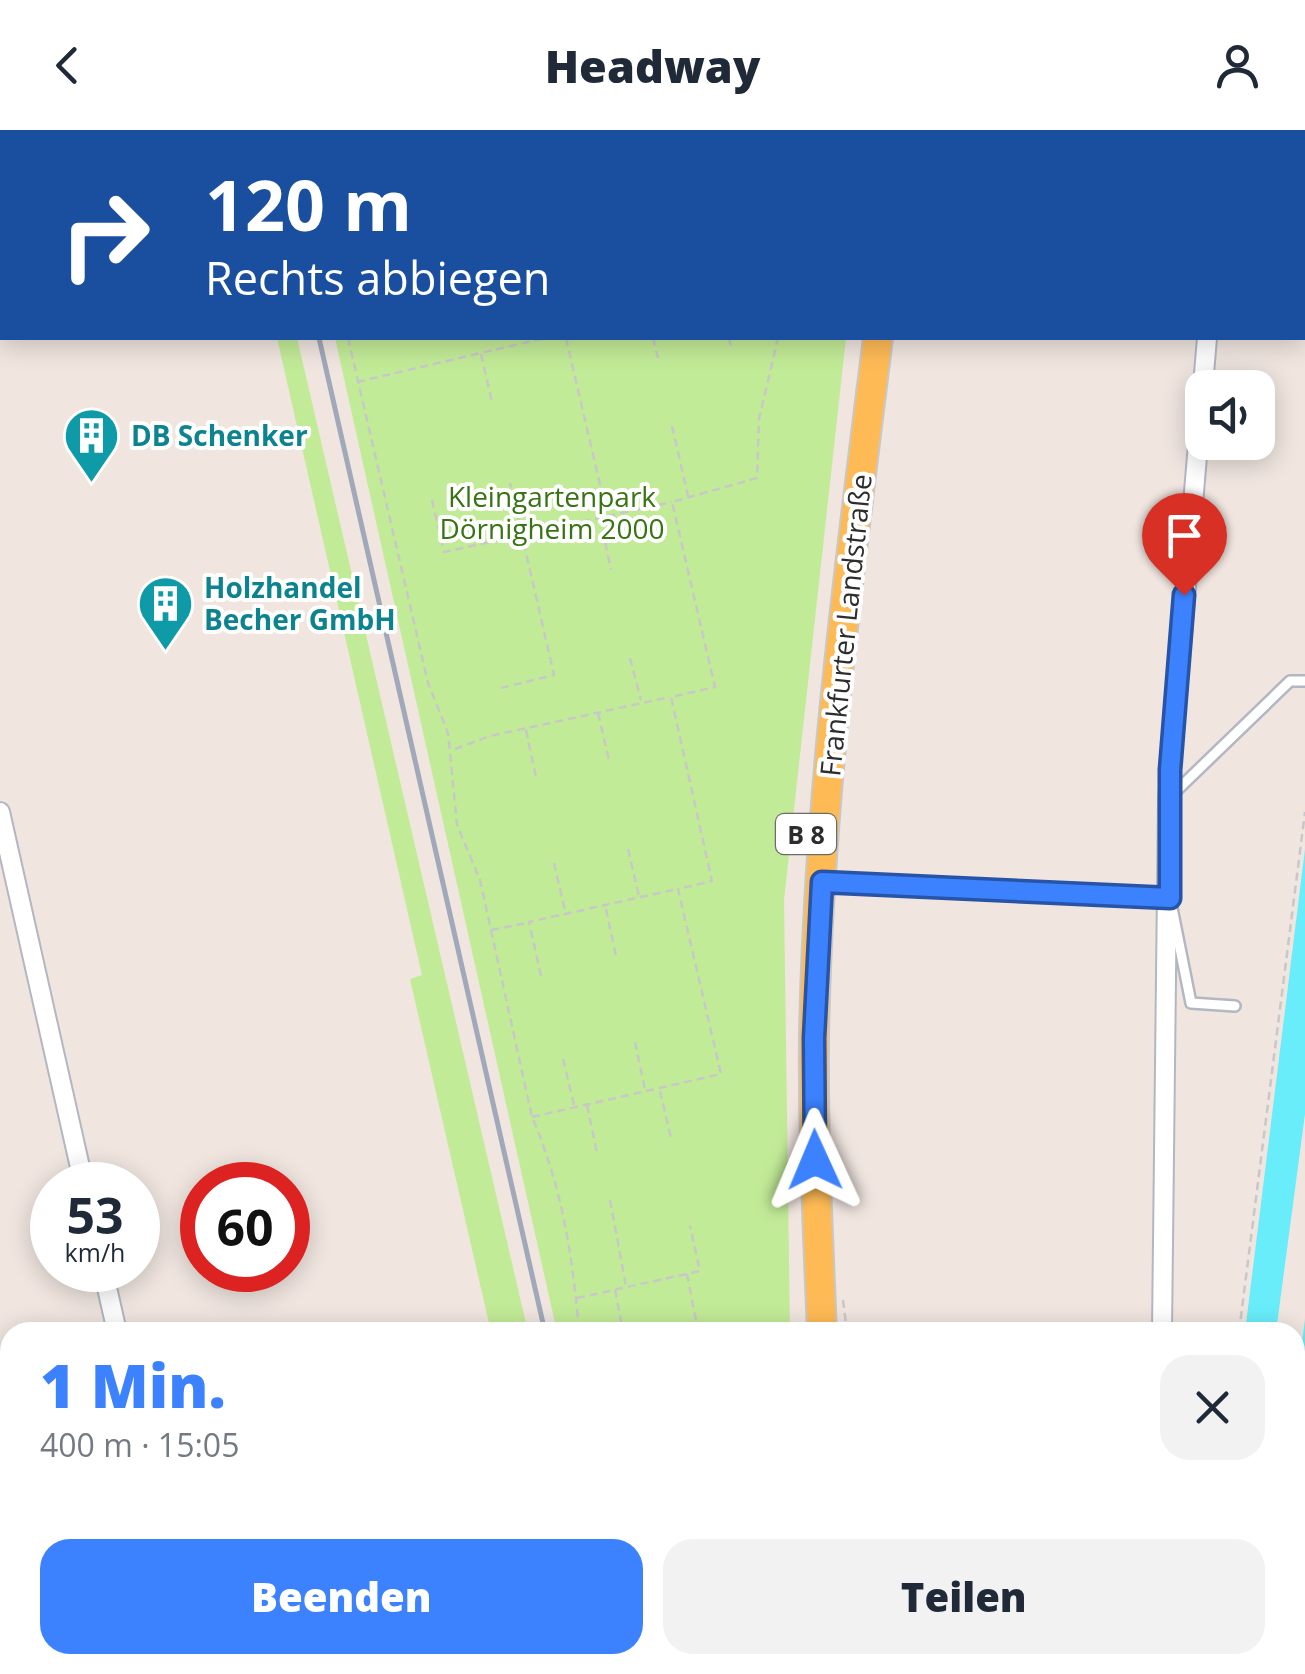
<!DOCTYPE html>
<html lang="de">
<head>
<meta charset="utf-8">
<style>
	:root { --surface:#fff; --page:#f2f2f3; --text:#1f2937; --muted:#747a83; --accent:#3c82ff }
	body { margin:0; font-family:"Open Sans",sans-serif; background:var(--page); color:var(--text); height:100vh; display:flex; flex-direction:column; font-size:38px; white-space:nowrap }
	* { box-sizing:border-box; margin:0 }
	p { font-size:32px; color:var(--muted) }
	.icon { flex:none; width:55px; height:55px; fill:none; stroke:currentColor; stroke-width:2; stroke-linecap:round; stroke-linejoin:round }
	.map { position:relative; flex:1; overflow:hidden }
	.side { position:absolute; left:0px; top:1192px; width:1305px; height:352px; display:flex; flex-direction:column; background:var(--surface); border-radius:30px 30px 0 0; box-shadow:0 5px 25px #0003 }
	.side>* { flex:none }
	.guide { position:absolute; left:0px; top:0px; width:1305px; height:210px; box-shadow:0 5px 25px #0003; background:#1a4fa0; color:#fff; overflow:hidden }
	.fabs { position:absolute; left:1185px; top:240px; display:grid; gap:20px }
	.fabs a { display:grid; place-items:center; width:90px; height:90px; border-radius:20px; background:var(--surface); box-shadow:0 5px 25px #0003; font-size:50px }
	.speed { position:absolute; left:30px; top:1032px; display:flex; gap:20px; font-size:50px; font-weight:700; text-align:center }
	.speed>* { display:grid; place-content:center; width:130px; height:130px; border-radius:50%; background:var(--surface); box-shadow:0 5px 25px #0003; line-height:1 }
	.speed small { font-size:25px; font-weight:400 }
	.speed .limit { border:15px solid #d22; background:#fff; color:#111 }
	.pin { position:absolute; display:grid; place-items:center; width:85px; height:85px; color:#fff; margin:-102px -42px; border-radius:50% 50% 50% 0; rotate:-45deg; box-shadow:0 0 10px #0007 }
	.pin .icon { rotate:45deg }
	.me { position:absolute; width:110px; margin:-55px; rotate:359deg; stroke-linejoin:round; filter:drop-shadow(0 0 8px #0008) }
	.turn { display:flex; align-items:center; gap:35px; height:210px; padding:0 40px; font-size:45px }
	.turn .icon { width:130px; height:130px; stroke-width:2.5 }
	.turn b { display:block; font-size:70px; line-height:85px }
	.round { display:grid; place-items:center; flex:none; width:105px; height:105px; border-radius:30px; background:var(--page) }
	.summary { display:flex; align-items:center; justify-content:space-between; height:170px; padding:0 40px }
	h1 { font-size:60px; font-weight:800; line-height:75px; color:var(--accent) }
	.cta { display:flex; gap:20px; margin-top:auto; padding:20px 40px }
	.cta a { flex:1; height:115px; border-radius:30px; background:var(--accent); color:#fff; font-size:40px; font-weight:800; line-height:115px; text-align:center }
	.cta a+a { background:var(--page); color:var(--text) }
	header { display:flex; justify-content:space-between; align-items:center; height:130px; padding:0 40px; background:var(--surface); font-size:45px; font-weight:800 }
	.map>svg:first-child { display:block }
	.green { fill:#c2eb97 }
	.water { fill:#69edfa }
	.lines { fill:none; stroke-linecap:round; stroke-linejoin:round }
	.lane-casing { stroke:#b2b7c2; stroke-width:14 }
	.street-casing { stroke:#b2b7c2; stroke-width:22 }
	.primary-casing { stroke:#c8c8c8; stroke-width:32 }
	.path { stroke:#c8c8c8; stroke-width:2.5; stroke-dasharray:8 5; stroke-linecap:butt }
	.lane { stroke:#fff; stroke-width:9 }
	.street { stroke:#fff; stroke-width:18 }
	.primary { stroke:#feba55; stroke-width:28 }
	.rail { stroke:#a0a8b9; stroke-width:5 }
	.route-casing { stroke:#2754a6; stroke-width:25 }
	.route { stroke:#3c82ff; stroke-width:18 }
	.labels { text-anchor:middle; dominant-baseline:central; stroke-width:8; stroke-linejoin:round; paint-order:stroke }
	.shield { fill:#fff; stroke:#6c6c6c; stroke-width:2.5 }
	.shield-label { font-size:25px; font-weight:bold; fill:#2d2d2d }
	.culture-label { font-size:28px; font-weight:bold; fill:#0d838f; stroke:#fff; text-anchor:start }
	.park-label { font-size:28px; fill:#387314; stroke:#fff }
	.street-label { font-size:28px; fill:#2d2d2d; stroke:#fff }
</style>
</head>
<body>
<header><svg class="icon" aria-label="back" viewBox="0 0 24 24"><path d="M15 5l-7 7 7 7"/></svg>Headway<svg class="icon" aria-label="person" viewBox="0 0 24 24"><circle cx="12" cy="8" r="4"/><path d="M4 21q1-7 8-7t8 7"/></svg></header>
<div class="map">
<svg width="1305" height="1544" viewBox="0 0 1305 1544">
	<rect width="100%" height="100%" fill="#f0e5df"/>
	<g class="green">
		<path d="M287,0H869V2Z"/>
		<path d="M277,208H297L528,1202H491L410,849L422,845Z"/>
		<path d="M335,208H846L784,770L790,1202H557Z"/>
		<path d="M642,1535H689L698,1544H644Z"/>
	</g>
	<g class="water">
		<path d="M1305,719V984L1276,1202H1245Z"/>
		<path d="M1305,1189V1544H1283L1284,1535H1295V1270Z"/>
		<path d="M1207,1535H1255L1254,1544H1207Z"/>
	</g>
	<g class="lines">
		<defs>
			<g id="lane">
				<path d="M1170,667L1290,551H1305"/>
				<path d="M826,753L1170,768L1191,873L1235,876"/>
				<path d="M701,1535L712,1544"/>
				<path d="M719,1544L768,1538L791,1544"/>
			</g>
			<g id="street">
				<path d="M1225,2V0"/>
				<path d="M0,682L84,1055"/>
				<path d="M103,1140L117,1202"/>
				<path d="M1162,1202L1168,669L1207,208"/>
				<path d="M198,1535L199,1544"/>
				<path d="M404,1535L410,1544"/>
				<path d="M295,1544L344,1535"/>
			</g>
			<g id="primary">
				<path d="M903,2L904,0"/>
				<path d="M822,1202C818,1104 813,1006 814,908C818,673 849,440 878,208"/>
				<path d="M839,1535L840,1544"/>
			</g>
		</defs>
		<use href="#lane" class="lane-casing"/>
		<use href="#street" class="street-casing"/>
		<use href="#primary" class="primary-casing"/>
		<g class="path">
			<path d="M328,0V2"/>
			<path d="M348,208L428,553L448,603L457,695L480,750L532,987C562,1056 573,1128 579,1202"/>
			<path d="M566,208L607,385"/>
			<path d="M653,208L659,232"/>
			<path d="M729,208L731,217"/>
			<path d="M481,224L492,272"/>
			<path d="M357,252L545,208"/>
			<path d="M672,296L688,366"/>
			<path d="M432,370L444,422L672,372"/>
			<path d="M600,387L611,440"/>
			<path d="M630,528L641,570"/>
			<path d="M501,558L554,545L510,353"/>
			<path d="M598,583L610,634"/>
			<path d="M526,600L536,647"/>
			<path d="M455,619L490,606L670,567"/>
			<path d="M628,719L639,766"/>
			<path d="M554,733L566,785"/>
			<path d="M606,779L616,826"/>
			<path d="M491,800L527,793"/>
			<path d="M541,846L529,792L677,759"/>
			<path d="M635,912L645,960"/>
			<path d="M563,929L574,975"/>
			<path d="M660,961L671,1008"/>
			<path d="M587,975L597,1023"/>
			<path d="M532,987L721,944L678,759L712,751L671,567L715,557L672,372L757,348L759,289L778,208"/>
			<path d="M610,1070L626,1156"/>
			<path d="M687,1144L697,1196"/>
			<path d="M615,1160L623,1202"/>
			<path d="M577,1168L700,1141L690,1096"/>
			<path d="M843,1170L847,1202"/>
			<path d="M1239,1202L1305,682"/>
			<path d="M1187,1544V1535"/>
		</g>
		<use href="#lane" class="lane"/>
		<use href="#street" class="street"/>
		<use href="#primary" class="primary"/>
		<g class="rail">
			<path d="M272,0L273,2"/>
			<path d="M319,208L545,1202"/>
			<path d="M620,1535L622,1544"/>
		</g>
	</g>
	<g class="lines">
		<defs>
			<path id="route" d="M815,1030L814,908L822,752L1170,768V640L1184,465"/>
		</defs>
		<use href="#route" class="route-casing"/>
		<use href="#route" class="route"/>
	</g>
	<defs>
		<symbol id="building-pin" viewBox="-11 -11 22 30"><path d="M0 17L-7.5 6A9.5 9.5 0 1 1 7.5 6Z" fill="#0f9aa8" stroke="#fff"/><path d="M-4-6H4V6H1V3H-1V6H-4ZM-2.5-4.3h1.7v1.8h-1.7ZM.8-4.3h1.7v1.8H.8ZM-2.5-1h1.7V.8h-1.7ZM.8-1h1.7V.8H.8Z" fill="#fff"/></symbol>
	</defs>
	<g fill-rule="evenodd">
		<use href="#building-pin" x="60" y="274" width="63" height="86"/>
		<use href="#building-pin" x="134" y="442" width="63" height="86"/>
	</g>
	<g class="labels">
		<rect class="shield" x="776" y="684" width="60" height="40" rx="8"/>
		<g class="shield-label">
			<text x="806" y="704">B 8</text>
		</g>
		<g class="culture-label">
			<text x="131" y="305">DB Schenker</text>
			<text x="204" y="457">Holzhandel<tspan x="204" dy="32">Becher GmbH</tspan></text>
		</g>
		<g class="park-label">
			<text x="552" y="366">Kleingartenpark<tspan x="552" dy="32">Dörnigheim 2000</tspan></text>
		</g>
		<g class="street-label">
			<text transform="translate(845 495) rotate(-84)">Frankfurter Landstraße</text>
		</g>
	</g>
</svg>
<div class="fabs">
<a><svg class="icon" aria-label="sound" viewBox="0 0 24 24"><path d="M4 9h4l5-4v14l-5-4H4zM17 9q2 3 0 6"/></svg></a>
</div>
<div class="speed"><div>53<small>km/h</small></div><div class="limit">60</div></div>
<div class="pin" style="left:1184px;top:465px;background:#d93025"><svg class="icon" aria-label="arrive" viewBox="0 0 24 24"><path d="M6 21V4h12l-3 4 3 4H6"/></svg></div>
<svg class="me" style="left:815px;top:1030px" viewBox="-20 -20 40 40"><path d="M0-17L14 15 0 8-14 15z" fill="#3c82ff" stroke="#fff" stroke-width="4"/></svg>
<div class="guide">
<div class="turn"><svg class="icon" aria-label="right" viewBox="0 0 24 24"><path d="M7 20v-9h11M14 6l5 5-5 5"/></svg><div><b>120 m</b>Rechts abbiegen</div></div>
</div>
<section class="side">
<div class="summary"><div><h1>1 Min.</h1><p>400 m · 15:05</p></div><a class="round"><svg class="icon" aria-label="close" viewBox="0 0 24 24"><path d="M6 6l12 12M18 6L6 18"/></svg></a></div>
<div class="cta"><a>Beenden</a><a>Teilen</a></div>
</section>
</div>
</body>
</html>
